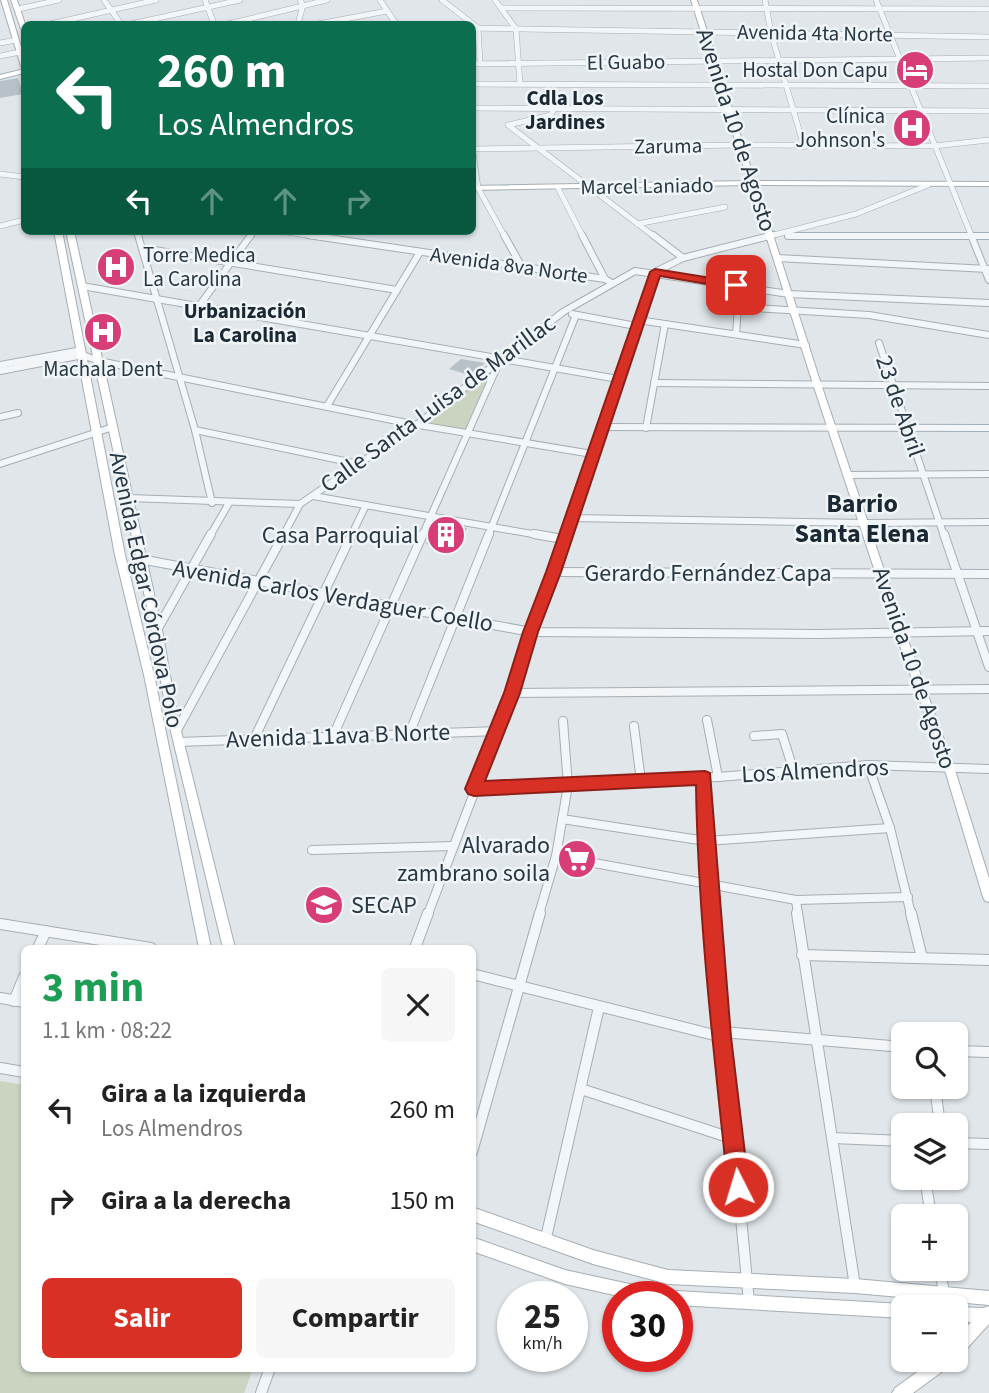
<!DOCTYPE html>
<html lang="es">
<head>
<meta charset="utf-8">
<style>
	:root { --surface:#fff; --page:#f6f6f6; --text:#222; --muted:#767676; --accent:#d93025 }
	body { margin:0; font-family:"Source Sans 3",sans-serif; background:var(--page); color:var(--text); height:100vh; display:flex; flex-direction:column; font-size:26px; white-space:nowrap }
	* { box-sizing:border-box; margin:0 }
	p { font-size:23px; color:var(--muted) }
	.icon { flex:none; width:38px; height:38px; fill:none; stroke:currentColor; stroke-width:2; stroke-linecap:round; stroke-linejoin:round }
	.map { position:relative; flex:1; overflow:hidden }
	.panel { position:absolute; left:21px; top:945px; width:455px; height:427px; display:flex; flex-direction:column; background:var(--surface); border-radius:10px; box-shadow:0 2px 5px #0004 }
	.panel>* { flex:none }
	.banner { position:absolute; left:21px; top:21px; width:455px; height:214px; border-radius:10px; box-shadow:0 2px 5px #0004; background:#0b6e4f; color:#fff; overflow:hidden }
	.fabs { position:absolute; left:891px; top:1022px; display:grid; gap:14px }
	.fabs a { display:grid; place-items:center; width:77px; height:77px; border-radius:10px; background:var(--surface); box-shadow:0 2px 5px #0004; font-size:35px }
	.speed { position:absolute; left:497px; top:1281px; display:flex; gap:14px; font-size:35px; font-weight:700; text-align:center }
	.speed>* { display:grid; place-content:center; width:91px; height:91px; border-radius:50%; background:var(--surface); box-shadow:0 2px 5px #0004; line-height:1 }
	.speed small { font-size:18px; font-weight:400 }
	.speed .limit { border:10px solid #d22; background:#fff; color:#111 }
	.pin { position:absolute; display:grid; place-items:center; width:60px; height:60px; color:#fff; margin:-30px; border-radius:14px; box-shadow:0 4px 10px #0006 }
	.me { position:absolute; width:77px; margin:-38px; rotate:355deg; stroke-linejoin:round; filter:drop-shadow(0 0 5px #0008) }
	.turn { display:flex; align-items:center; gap:24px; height:147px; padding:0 21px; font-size:32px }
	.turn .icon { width:91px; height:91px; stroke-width:2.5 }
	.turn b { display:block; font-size:49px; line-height:60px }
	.lanes { display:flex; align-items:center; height:66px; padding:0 21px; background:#0003; justify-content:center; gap:35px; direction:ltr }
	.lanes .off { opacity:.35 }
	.round { display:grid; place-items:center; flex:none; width:74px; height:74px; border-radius:10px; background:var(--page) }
	.headline { display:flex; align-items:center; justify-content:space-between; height:119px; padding:0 21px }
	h1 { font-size:42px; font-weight:700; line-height:52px; color:#1e9e55 }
	.primary-button { display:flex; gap:14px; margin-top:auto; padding:14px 21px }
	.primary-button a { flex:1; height:80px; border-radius:10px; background:var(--accent); color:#fff; font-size:28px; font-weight:700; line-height:80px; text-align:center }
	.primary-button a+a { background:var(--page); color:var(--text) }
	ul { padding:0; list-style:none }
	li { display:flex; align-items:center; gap:21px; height:91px; padding:0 21px }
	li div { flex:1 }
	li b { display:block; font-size:26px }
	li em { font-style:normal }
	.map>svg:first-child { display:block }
	.green { fill:#cad4c1 }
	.building { fill:#b7c1c8 }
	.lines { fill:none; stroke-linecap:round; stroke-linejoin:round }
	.street-far3-casing { stroke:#a5aeb5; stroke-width:6 }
	.street-far2-casing { stroke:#a5aeb5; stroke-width:8 }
	.street-far1-casing { stroke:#a5aeb5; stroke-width:10 }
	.street-casing { stroke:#a5aeb5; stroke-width:12 }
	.secondary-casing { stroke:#a5aeb5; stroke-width:2 }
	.street-far3 { stroke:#f3f6f8; stroke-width:5 }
	.street-far2 { stroke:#f3f6f8; stroke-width:6 }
	.street-far1 { stroke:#f3f6f8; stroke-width:8 }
	.street { stroke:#f3f6f8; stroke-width:10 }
	.secondary { fill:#fff; fill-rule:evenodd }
	.route { fill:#d93025; stroke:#8d1f18; stroke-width:2 }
	.labels { text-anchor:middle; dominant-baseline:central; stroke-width:5; stroke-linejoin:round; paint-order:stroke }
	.far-street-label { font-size:21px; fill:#273743; stroke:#f0f5f7 }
	.far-poi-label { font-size:21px; fill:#273743; stroke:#f0f5f7; text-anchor:end }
	.far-neighbourhood-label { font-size:21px; font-weight:bold; fill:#1a2833; stroke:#f0f5f7 }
	.street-label { font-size:24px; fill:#273743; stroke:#f0f5f7 }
	.poi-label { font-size:24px; fill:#273743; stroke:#f0f5f7; text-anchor:end }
	.neighbourhood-label { font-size:26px; font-weight:bold; fill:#1a2833; stroke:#f0f5f7 }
</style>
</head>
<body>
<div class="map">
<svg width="989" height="1393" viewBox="0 0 989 1393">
	<rect width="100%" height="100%" fill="#e0e6ea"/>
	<g class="green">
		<path d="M498,359L465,433L412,424Z"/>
		<path d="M0,1081L24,1085V1368L253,1369L244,1393H0Z"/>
	</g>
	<g class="building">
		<path d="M18,78L23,94L0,98V81Z"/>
		<path d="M128,258L131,271L103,276L100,263Z"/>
		<path d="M461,359L485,363L469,375L449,369Z"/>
		<path d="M434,523L467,528L458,550L426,544Z"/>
	</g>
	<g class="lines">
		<defs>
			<g id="street-far3">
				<path d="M104,0L121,24"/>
				<path d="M205,0L214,24"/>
				<path d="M380,0L396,24"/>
				<path d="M442,0L478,28L480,64"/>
				<path d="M495,0L516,29L520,84"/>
				<path d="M765,0L771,33L804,147"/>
				<path d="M876,0L972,237"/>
				<path d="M503,8L989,9"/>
				<path d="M18,9L59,0"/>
				<path d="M299,20L303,5L300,0"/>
				<path d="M50,24L156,0"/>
				<path d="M131,24L240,0"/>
				<path d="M228,24L327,0"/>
				<path d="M318,24L387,11"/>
				<path d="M472,28L989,37"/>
				<path d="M0,43L16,40"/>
				<path d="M0,56L20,52"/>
				<path d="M472,64L989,58"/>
				<path d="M472,84L989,86"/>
				<path d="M472,108L989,111"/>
				<path d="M553,111L551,115L508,125L655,237"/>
				<path d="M472,146L478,188L505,237"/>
				<path d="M472,149L741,145L934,146L989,140"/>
				<path d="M0,174L24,177"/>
				<path d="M558,188L583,237"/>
				<path d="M637,224L725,207"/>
				<path d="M0,226L24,220"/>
				<path d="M137,231L139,237"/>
				<path d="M280,231L319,237"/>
				<path d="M788,236H989"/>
				<path d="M250,237L254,231"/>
				<path d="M766,237L856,214L928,185"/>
			</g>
			<g id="street-far2">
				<path d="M138,235L195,430L212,503"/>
				<path d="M308,235L605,279L612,283"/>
				<path d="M504,235L522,267"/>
				<path d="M582,235L605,279"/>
				<path d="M653,235L683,258"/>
				<path d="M971,235L989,280"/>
				<path d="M788,236H989"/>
				<path d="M142,248L397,290"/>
				<path d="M777,258L988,269"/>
				<path d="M82,286L618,379"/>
				<path d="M199,306L251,235"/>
				<path d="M572,314L636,326"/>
				<path d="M638,320L806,345"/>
				<path d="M736,334L738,307L869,315L989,335"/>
				<path d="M879,343L944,536"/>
				<path d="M0,365L82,350"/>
				<path d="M0,371L83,355L99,361L407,423L592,454"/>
				<path d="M654,383L989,386"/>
				<path d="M327,406L420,252"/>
				<path d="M0,417L18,413"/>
				<path d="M601,427L989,428"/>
				<path d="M646,428L665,324"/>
				<path d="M195,430L359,464"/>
				<path d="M0,464L113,427"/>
				<path d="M848,475L989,474"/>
				<path d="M313,496L544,536"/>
				<path d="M129,498L300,504L419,423L563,312L635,271L789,294L989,303"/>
				<path d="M570,518L864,523L989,522"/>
				<path d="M210,536L229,503"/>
				<path d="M283,536L300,504"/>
				<path d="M351,536L366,505"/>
				<path d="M422,536L501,358"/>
				<path d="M488,536L576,315"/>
				<path d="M566,536L655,272L683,258L773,235"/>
			</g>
			<g id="street-far1">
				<path d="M534,534L563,539"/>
				<path d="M944,534L989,667"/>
				<path d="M140,559L531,632L818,634L989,631"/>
				<path d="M554,572L989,574"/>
				<path d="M157,630L211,534"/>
				<path d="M512,693L989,689"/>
				<path d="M707,720L718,777"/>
				<path d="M634,726L641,781"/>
				<path d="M176,732L284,534"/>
				<path d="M410,732L489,534"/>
				<path d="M333,736L423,534"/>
				<path d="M754,736L782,734L794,772"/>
				<path d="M254,739L352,534"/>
				<path d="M178,742L499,731"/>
				<path d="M868,765L890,828L911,914"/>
				<path d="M705,778L712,914"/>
				<path d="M474,789L718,777L868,765L989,769"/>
				<path d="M562,819L706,841L890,828"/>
				<path d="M312,850L453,846"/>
				<path d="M556,856L796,900L908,897"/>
				<path d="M796,900L798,914"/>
				<path d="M428,914L512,693L567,534"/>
				<path d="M539,914L556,856L568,785L563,721"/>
			</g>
			<g id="street">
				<path d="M712,913L749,1302"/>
				<path d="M797,913L855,1286"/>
				<path d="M911,913L922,958"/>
				<path d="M0,924L151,948"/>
				<path d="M38,948L46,931"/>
				<path d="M415,948L428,913"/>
				<path d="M802,955L989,960"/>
				<path d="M472,974L722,1037"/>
				<path d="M0,998L24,1002"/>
				<path d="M14,1001L24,977"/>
				<path d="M722,1032L903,1047"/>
				<path d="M956,1051L989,1052"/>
				<path d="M0,1068L24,1072"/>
				<path d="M935,1087L940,1125"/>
				<path d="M581,1089L734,1139"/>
				<path d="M833,1138L903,1141"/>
				<path d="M956,1143L989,1144"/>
				<path d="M472,1152L540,913"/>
				<path d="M925,1178L931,1216"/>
				<path d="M545,1242L599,1007"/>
				<path d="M940,1269L944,1293"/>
				<path d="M261,1393L270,1368"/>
			</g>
			<g id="secondary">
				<path d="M1,0H7L24,57V68L21,66Z"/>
				<path d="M11,0H17L25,24L24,31L21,29Z"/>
				<path d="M691,0H697L755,181L989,182V186L757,185L821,384L905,632L954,767L989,878V902L985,901L983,897L944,767L895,632L813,384L750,185L472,190V186L748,181Z"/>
				<path d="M24,69V73L0,79V75Z"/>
				<path d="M54,231H62L125,555L154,675L211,948H199L144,675L115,555Z"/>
				<path d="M66,231H74L162,630L177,715L235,948H223L167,715L152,630Z"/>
				<path d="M472,1207L593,1250L668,1270L855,1279L989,1291V1305L855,1293L668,1284L593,1264L472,1221Z"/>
				<path d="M472,1237L565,1270L657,1290L662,1292L664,1297H623L565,1284L472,1251Z"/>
				<path d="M677,1291L903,1304L909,1307H903V1318L677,1305V1297H670L672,1293Z"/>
				<path d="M989,1306V1324L961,1355L956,1357V1339L971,1322L956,1321L955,1307L983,1308Z"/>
				<path d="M934,1360H953L951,1365L913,1393H892L895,1388Z"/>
			</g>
		</defs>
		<use href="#street-far3" class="street-far3-casing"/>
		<use href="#street-far2" class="street-far2-casing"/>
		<use href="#street-far1" class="street-far1-casing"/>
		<use href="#street" class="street-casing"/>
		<use href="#secondary" class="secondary-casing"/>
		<use href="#street-far3" class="street-far3"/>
		<use href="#street-far2" class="street-far2"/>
		<use href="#street-far1" class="street-far1"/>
		<use href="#street" class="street"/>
		<use href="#secondary" class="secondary"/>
	</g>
	<path class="route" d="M655,269L736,282L742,285L736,289L660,276L561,572L538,632L520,693L485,781L705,771L710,773L731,1037L749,1187L746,1194L738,1197L731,1194L728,1187C714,1053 698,919 696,785L474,796L468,794L465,789L504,693L523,632L546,572L650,272Z"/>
	<defs>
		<symbol id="hotel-disc" viewBox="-11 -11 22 22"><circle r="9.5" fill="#d73d76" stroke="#f0f5f7"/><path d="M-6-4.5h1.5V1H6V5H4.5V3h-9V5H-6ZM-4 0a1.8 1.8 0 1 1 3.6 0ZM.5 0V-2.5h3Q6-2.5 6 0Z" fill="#fff"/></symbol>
		<symbol id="hospital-disc" viewBox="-11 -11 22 22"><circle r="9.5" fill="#d73d76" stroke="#f0f5f7"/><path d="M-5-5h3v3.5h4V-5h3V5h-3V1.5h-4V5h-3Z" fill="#fff"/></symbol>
		<symbol id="building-disc" viewBox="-11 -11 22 22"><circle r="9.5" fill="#d73d76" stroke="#f0f5f7"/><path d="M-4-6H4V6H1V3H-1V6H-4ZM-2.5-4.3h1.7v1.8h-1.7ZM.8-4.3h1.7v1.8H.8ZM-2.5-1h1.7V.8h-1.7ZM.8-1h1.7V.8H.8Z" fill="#fff"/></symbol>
		<symbol id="supermarket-disc" viewBox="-11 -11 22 22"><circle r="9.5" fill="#d73d76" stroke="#f0f5f7"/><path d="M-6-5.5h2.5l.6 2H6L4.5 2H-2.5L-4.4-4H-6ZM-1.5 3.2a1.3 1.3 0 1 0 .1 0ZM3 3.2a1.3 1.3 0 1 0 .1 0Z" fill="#fff"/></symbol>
		<symbol id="university-disc" viewBox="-11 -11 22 22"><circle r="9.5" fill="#d73d76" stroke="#f0f5f7"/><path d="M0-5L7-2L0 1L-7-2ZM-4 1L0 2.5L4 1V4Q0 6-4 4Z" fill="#fff"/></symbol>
	</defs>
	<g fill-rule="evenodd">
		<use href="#hotel-disc" x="893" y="48" width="44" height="44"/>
		<use href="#hospital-disc" x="890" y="106" width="44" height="44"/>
		<use href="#hospital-disc" x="94" y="245" width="44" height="44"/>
		<use href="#hospital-disc" x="81" y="310" width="44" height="44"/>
		<use href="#building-disc" x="424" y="513" width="44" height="44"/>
		<use href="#supermarket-disc" x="555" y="837" width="44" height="44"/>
		<use href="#university-disc" x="302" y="883" width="44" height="44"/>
	</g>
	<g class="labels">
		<g class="far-street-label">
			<text transform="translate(815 33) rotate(1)">Avenida 4ta Norte</text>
			<text transform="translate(626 62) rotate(-1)">El Guabo</text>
			<text transform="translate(668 146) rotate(-1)">Zaruma</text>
			<text transform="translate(647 186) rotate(-1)">Marcel Laniado</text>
			<text transform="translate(509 265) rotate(8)">Avenida 8va Norte</text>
		</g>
		<g class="far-poi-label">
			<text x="888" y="70">Hostal Don Capu</text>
			<text x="885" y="116">Clínica<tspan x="885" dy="24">Johnson's</tspan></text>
			<text x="143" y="255" text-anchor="start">Torre Medica<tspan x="143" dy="24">La Carolina</tspan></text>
			<text x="103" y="369" text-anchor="middle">Machala Dent</text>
		</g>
		<g class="far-neighbourhood-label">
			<text x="565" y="98">Cdla Los<tspan x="565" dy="24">Jardines</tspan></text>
			<text x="245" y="311">Urbanización<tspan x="245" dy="24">La Carolina</tspan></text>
		</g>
		<g class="street-label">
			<text transform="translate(736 130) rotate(72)">Avenida 10 de Agosto</text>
			<text transform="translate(438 404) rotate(-36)">Calle Santa Luisa de Marillac</text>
			<text transform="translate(900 406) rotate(71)">23 de Abril</text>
			<text x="708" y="573">Gerardo Fernández Capa</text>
			<text transform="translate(146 590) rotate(78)">Avenida Edgar Córdova Polo</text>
			<text transform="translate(333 596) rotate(10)">Avenida Carlos Verdaguer Coello</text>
			<text transform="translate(914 668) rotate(71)">Avenida 10 de Agosto</text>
			<text transform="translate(338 736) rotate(-2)">Avenida 11ava B Norte</text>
			<text transform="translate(815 771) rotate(-3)">Los Almendros</text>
		</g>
		<g class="poi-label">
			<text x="419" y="535">Casa Parroquial</text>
			<text x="550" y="845">Alvarado<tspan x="550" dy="28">zambrano soila</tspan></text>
			<text x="351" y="905" text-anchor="start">SECAP</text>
		</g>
		<g class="neighbourhood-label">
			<text x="862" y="503">Barrio<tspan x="862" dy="30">Santa Elena</tspan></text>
		</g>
	</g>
</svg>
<div class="fabs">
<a><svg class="icon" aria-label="search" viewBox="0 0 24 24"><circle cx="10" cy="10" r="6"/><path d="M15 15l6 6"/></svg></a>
<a><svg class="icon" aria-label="layers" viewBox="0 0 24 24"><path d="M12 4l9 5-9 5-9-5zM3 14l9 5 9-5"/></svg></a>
<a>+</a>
<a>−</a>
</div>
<div class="speed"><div>25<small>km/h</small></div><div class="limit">30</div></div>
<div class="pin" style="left:736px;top:285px;background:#d93025"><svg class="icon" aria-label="arrive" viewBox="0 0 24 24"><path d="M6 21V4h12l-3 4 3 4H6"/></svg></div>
<svg class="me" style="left:738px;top:1187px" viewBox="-20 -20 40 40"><circle r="17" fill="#d93025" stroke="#fff" stroke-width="3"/><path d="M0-11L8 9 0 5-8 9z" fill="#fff"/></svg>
<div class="banner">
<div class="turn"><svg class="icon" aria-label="left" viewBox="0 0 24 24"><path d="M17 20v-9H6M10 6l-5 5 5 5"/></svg><div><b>260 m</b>Los Almendros</div></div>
<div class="lanes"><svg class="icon" aria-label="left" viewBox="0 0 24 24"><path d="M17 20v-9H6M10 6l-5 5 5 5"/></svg><svg class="icon off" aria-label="ahead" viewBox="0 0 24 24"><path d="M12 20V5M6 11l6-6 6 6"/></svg><svg class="icon off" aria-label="ahead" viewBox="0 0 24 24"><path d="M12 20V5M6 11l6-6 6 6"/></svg><svg class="icon off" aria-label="right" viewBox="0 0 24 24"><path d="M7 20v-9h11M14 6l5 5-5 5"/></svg></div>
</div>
<section class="panel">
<div class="headline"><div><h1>3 min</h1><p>1.1 km · 08:22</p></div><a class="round"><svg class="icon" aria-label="close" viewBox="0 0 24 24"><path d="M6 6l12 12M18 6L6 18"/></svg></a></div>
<ul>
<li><svg class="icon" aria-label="left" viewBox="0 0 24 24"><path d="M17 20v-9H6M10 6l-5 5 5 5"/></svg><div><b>Gira a la izquierda</b><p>Los Almendros</p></div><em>260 m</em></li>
<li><svg class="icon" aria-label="right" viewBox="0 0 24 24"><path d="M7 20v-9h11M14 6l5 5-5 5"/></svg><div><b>Gira a la derecha</b></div><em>150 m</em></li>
</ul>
<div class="primary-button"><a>Salir</a><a>Compartir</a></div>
</section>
</div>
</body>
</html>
